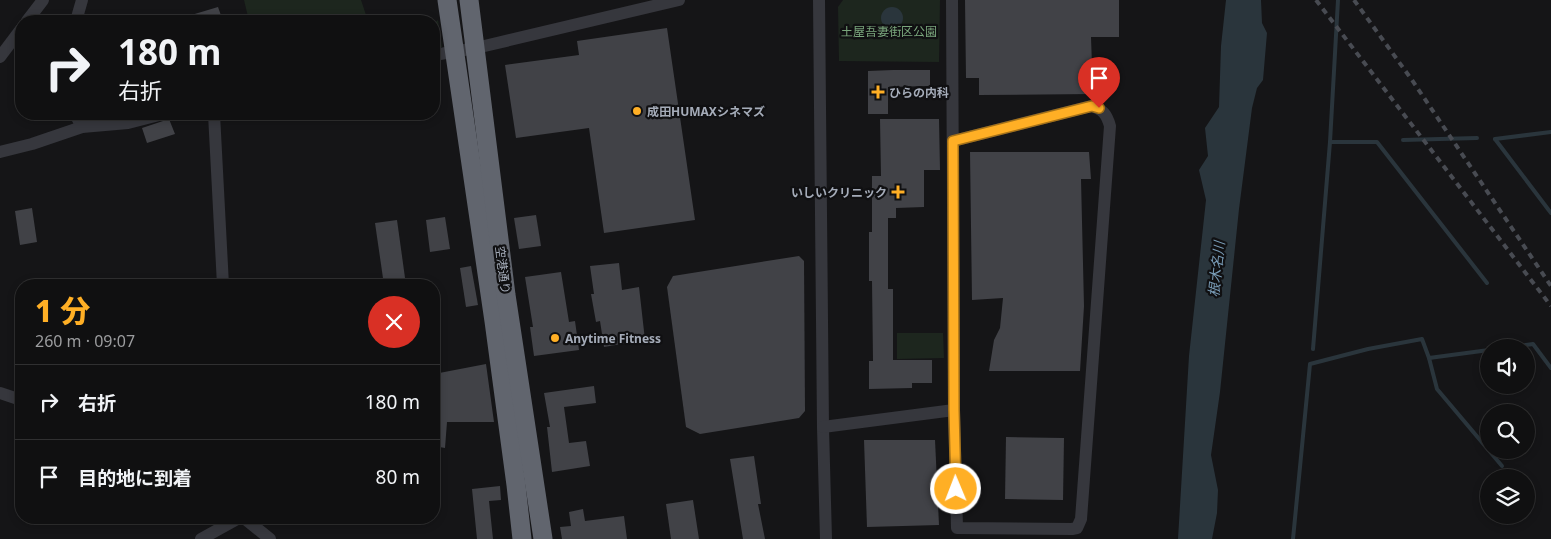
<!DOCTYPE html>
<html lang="ja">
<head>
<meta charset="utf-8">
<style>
	:root { --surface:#101011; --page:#19191a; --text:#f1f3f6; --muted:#9c9d9f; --line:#303031; --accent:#ffaf25 }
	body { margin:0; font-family:"Noto Sans","Noto Sans JP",sans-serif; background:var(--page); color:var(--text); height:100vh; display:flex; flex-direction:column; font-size:19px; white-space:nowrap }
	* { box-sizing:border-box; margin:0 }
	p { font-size:16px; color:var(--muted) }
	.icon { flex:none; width:28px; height:28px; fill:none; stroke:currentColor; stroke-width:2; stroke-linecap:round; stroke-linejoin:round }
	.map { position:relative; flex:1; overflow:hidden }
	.drawer { position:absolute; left:15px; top:279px; width:425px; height:245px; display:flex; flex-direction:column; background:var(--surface); border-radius:20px; box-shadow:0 2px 8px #0003,0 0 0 1px var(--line) }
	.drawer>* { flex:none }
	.banner { position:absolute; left:15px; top:15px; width:425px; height:105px; border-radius:20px; box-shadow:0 2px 8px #0003,0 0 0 1px var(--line); background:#101011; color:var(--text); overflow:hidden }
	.fabs { position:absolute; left:1480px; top:339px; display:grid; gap:10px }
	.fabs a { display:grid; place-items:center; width:55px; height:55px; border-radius:50%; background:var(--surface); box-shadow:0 2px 8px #0003,0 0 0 1px var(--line); font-size:25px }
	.pin { position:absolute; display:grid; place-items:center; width:42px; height:42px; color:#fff; margin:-51px -21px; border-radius:50% 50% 50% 0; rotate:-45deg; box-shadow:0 0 5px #0007 }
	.pin .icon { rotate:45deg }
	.me { position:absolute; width:55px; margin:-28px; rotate:359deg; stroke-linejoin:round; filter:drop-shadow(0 0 4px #0008) }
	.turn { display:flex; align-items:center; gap:18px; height:105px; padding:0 20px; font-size:22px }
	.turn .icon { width:65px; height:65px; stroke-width:2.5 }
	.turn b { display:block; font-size:35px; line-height:42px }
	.round { display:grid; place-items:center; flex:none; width:52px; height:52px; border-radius:26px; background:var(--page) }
	.summary { display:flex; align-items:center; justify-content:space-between; height:85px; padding:0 20px }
	h1 { font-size:30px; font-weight:800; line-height:38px; color:var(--accent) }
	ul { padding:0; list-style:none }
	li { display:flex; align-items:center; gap:15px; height:75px; padding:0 20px; border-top:1px solid var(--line) }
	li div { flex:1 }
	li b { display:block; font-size:19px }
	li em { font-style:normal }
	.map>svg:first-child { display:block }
	.green { fill:#1d261e }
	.water { fill:#2a353c }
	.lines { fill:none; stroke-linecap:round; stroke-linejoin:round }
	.stream { stroke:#2a353c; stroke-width:4 }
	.building { fill:#414247 }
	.minor { stroke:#36373d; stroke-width:12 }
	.highway { stroke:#61656e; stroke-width:19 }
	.rail { stroke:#484b52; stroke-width:4; stroke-dasharray:6 5; stroke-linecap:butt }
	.route-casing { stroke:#a67218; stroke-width:12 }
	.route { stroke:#ffaf25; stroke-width:9 }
	.poi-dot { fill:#ffaf25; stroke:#101012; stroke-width:2 }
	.labels { text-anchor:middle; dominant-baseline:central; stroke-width:4.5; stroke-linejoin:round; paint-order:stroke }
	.park-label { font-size:12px; fill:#7aa67c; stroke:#101012 }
	.poi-label { font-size:12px; font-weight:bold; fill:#a5acb9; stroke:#101012; text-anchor:start }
	.street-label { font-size:12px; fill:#a5acb9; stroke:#101012 }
	.water-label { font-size:14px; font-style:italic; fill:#799cb7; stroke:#101012 }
</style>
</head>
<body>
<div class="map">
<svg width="1551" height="539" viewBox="0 0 1551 539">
	<rect width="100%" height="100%" fill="#151517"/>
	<g class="green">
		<path d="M244,0H361L368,21H249Z"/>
		<path d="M843,0H940L939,62L839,61L838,7Z"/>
		<path d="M438,20L442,47L434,48V23Z"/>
		<path d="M897,333H943L944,358L897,359Z"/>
	</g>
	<g class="water">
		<path d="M1226,0H1261L1262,23L1267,33L1263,80L1257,88L1252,108L1239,209L1220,392L1211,455L1218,490L1217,513L1212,539H1178L1189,356L1206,200L1199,170L1208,156L1205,128L1219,107L1221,46Z"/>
		<circle cx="892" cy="18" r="11"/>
	</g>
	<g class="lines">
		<g class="stream">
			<path d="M1495,139L1551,213"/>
			<path d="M1495,139L1551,132"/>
			<path d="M1403,140L1477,138"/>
			<path d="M1330,142H1377L1487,283"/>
			<path d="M1506,348L1533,344L1551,368"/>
			<path d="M1313,349L1330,142L1338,0"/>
			<path d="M1429,358L1437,389L1502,466"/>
			<path d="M1293,539L1310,364L1368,349L1422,339L1429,358L1489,350"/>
		</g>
	</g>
	<g class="building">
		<path d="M965,0H1119V37H1091L1093,94L979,95V78H966Z"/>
		<path d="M218,7L223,21H179L178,19Z"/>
		<path d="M667,28L695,220L604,233L589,128L516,138L505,65L579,55L577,41Z"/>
		<path d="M893,70H930V86L888,87V114H868V71Z"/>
		<path d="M169,119L175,134L147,143L142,128Z"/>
		<path d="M880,119H939L940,170H924V207L896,208V218H888V289H893V360H932V383H912V388L869,389V361H873L872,281H869V232H872V176H881Z"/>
		<path d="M970,152H1089L1091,179H1081L1084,306L1080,371H989L994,340L1000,328L1003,298L972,300Z"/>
		<path d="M32,208L37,242L20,245L15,211Z"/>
		<path d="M536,215L541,246L519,249L514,218Z"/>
		<path d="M445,217L450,249L430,252L426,220Z"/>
		<path d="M397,220L406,285H384L375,223Z"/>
		<path d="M799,256L804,261L805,411L799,418L700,434L686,427L667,287L673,276Z"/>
		<path d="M619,263L622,290L639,287L645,340L604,347L600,321L596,322L591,294H594L590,266Z"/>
		<path d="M471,266L478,305L466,307L460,268Z"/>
		<path d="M561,272L569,322L575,321L579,350L534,356L530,327H533L525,277Z"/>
		<path d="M486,364L494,422H447L445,448L434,446V374Z"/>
		<path d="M594,386L596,403L564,407L569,443L586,441L590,466L552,472L547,427H550L544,393Z"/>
		<path d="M1006,437L1064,438L1063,500L1005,499Z"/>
		<path d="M864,440H935L939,525L867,527Z"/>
		<path d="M754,456L761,504H758L765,539H743L730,459Z"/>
		<path d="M500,486L501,500L489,501L493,539H477L472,489Z"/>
		<path d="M693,500L699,539H671L666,504Z"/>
		<path d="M583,509L585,521L624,516L627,539H562L560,527L571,526L569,512Z"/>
	</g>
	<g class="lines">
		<g class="minor">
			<path d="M819,0L823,427L826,539"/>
			<path d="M952,0L954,410L957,528L1072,529L1077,528L1081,519L1110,126C1107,115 1103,109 1091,106L953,141"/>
			<path d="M27,21L43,0"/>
			<path d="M76,21L82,0"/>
			<path d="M434,55L476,48L679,0"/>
			<path d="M0,57L21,29"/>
			<path d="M75,114L82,127"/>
			<path d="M214,114L223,285"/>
			<path d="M0,152L32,144L82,127L128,123L163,114"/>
			<path d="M0,393L21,400"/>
			<path d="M823,427L954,410"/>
			<path d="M244,518L270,539"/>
			<path d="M201,539L239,518"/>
		</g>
		<g class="highway">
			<path d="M447,0L494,321L516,485L522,539"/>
			<path d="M469,0L506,295L543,539"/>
		</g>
		<g class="rail">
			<path d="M1316,0L1551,306"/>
			<path d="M1354,0L1412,80L1551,286"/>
		</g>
	</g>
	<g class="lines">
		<defs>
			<path id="route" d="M956,489L954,410L953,141L1092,106L1099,108"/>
		</defs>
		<use href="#route" class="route-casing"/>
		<use href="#route" class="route"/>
	</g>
	<g class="poi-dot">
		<path d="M875.5 84.5h5v5h5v5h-5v5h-5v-5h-5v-5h5z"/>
		<circle cx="637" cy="111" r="5"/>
		<path d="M895.5 184.5h5v5h5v5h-5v5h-5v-5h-5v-5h5z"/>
		<circle cx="555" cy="338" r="5"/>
	</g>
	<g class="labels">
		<g class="park-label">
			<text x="889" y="31">土屋吾妻街区公園</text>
		</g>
		<g class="poi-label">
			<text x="889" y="92">ひらの内科</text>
			<text x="647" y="111">成田HUMAXシネマズ</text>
			<text x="887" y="192" text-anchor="end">いしいクリニック</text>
			<text x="565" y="338">Anytime Fitness</text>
		</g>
		<g class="street-label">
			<text transform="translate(503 270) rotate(83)">空港通り</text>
		</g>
		<g class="water-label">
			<text transform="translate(1216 269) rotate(-84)">根木名川</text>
		</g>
	</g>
</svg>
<div class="fabs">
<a><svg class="icon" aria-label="sound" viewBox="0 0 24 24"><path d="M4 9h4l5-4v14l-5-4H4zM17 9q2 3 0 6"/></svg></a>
<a><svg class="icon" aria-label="search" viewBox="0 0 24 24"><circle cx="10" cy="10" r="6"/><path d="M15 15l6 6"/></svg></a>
<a><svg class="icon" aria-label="layers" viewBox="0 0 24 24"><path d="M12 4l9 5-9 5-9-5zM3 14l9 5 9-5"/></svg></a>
</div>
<div class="pin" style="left:1099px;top:108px;background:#d93025"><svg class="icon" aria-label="arrive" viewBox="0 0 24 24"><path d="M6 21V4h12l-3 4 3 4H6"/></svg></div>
<svg class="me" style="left:956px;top:489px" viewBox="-20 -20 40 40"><circle r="17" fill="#ffaf25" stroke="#fff" stroke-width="3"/><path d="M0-11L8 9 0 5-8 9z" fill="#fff"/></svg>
<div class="banner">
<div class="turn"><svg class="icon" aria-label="right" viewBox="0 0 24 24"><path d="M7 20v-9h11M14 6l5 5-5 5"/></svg><div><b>180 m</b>右折</div></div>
</div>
<section class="drawer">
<div class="summary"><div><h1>1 分</h1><p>260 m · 09:07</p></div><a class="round" style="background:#d93025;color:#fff"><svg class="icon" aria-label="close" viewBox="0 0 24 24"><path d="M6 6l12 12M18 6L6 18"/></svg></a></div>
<ul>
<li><svg class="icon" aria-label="right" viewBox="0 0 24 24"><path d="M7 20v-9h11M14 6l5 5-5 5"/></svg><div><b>右折</b></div><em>180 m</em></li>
<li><svg class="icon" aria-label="arrive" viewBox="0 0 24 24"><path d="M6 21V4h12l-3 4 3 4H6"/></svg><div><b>目的地に到着</b></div><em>80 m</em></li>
</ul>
</section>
</div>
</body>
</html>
